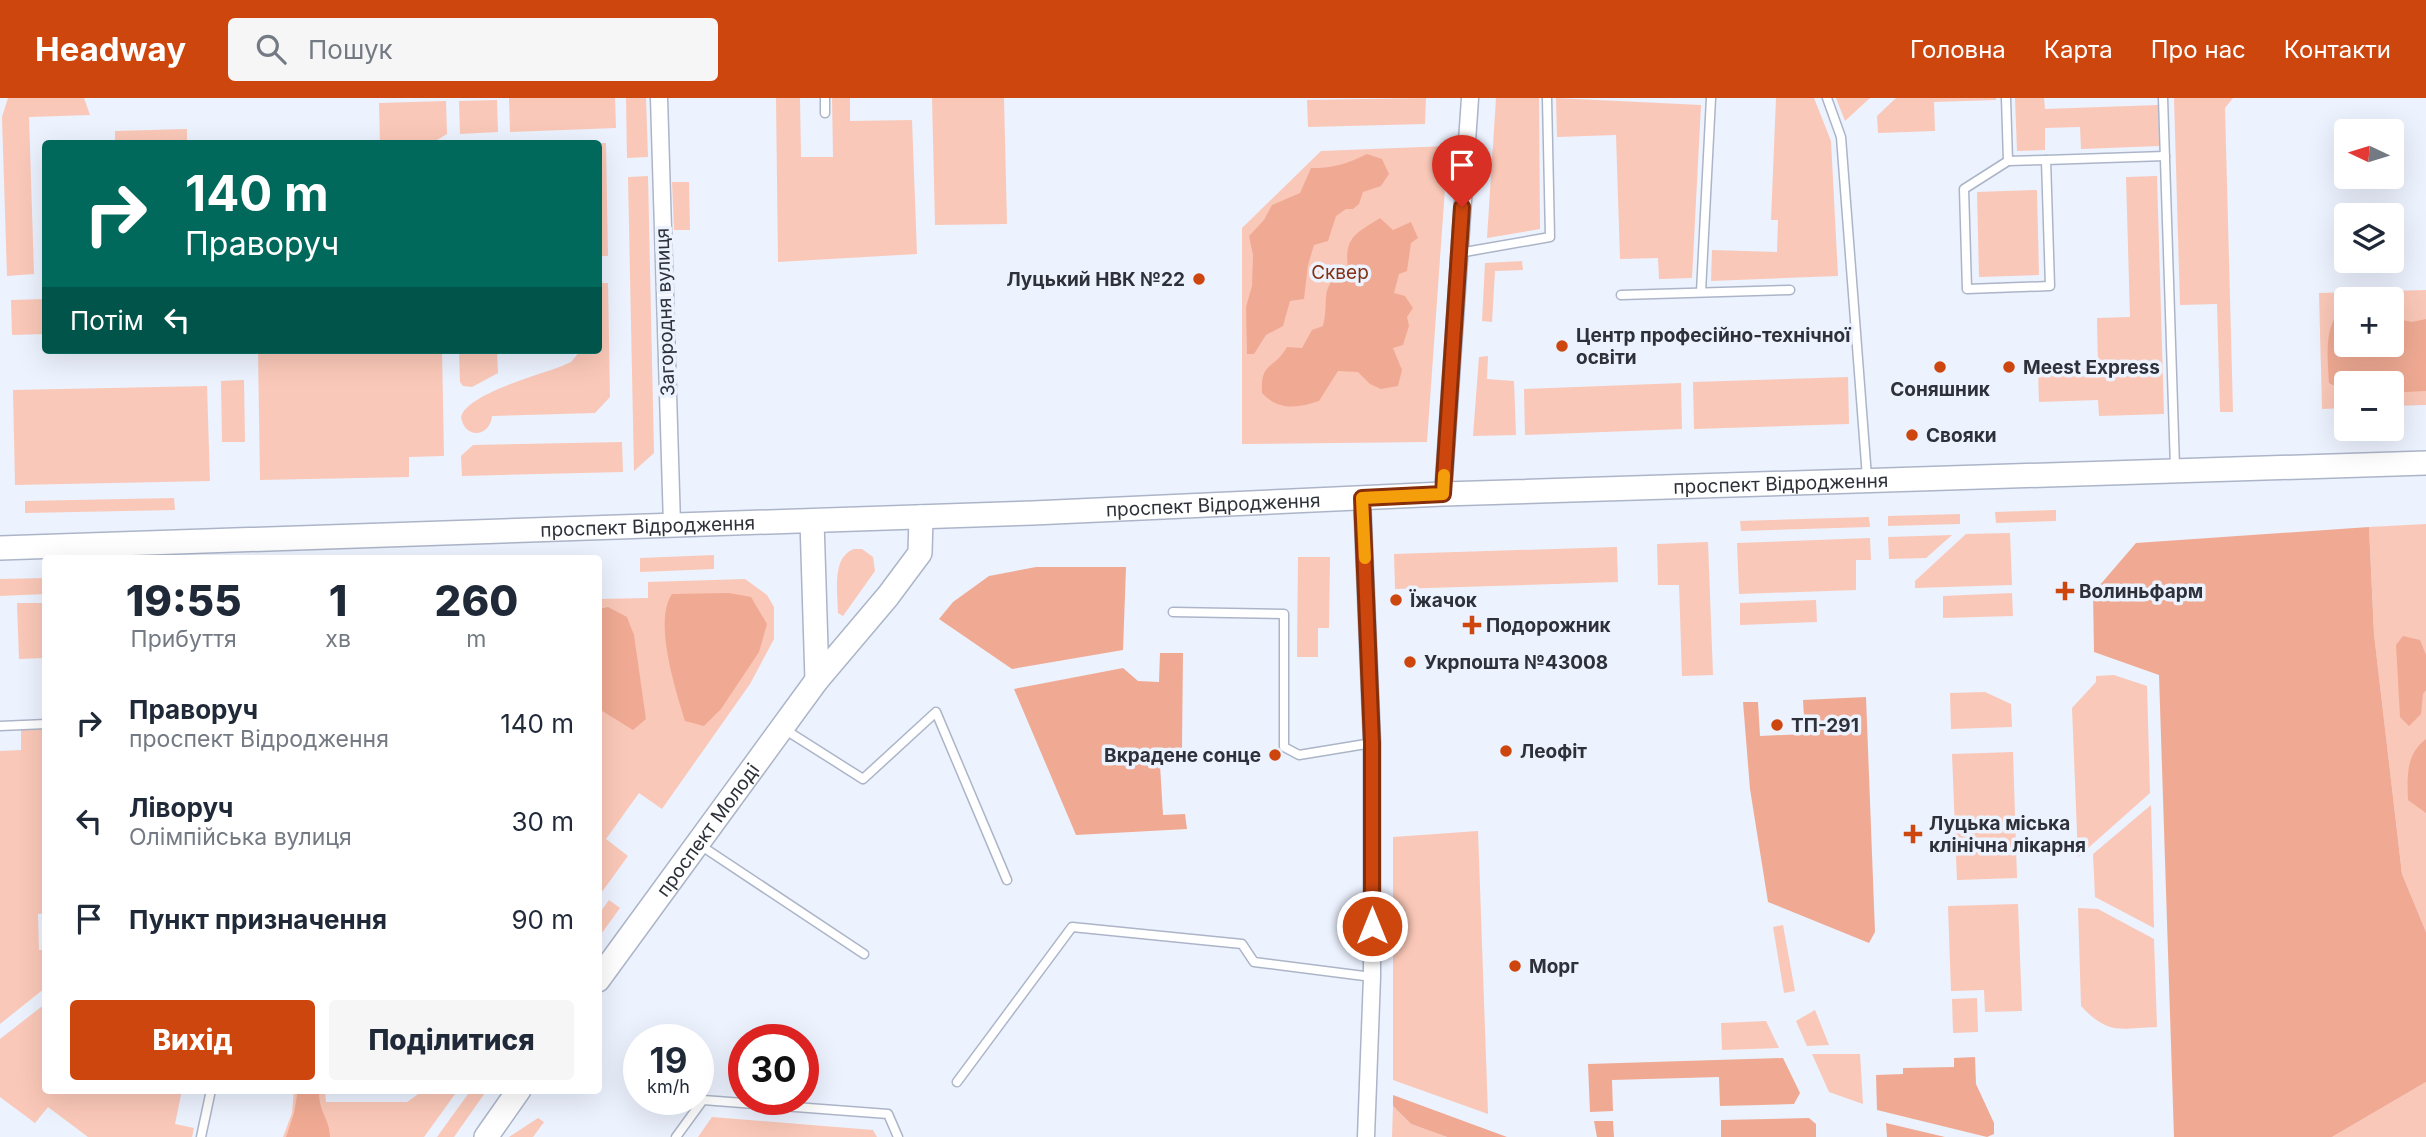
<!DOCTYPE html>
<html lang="uk">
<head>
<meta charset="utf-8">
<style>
	:root { --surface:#fff; --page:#f6f6f7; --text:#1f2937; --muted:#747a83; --accent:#cd460e }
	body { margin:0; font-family:Inter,sans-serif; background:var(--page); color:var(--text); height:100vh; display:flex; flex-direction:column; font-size:26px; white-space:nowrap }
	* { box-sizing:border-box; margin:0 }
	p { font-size:23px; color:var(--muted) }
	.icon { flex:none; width:38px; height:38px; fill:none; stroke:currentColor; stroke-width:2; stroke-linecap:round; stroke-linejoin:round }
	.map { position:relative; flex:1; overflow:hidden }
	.details { position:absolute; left:42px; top:457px; width:560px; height:539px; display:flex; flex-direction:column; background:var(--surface); border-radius:7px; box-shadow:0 7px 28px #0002 }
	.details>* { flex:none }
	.hud { position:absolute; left:42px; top:42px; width:560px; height:214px; border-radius:7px; box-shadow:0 7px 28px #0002; background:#00695c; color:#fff; overflow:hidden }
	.needle { width:46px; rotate:274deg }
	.fabs { position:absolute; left:2334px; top:21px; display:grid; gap:14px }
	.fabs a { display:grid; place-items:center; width:70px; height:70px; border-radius:7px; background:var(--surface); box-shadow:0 7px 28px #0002; font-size:35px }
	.speed { position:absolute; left:623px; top:926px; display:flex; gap:14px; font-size:35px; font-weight:700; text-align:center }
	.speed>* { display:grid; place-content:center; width:91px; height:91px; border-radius:50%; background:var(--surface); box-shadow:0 7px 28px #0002; line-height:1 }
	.speed small { font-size:18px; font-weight:400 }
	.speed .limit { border:10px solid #d22; background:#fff; color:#111 }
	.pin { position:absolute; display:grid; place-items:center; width:60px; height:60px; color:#fff; margin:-72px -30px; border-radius:50% 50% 50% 0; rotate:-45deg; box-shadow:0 0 7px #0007 }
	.pin .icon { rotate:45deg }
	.me { position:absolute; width:77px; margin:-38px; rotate:0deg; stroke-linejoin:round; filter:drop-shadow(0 0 5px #0008) }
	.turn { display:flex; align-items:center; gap:24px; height:147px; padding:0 28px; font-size:32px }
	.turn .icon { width:91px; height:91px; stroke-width:2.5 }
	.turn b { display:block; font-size:49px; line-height:60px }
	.then { display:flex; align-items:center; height:66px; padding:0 28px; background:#0003; gap:14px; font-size:26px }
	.eta { display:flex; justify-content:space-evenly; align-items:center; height:119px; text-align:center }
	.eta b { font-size:42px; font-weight:800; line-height:49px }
	.button { display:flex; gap:14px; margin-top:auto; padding:14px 28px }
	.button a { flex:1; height:80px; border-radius:7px; background:var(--accent); color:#fff; font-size:28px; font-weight:800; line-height:80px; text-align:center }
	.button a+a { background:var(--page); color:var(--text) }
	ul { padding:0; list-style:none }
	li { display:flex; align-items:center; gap:21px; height:98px; padding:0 28px }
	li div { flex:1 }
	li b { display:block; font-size:26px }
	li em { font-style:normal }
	header { display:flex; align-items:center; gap:42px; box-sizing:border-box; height:98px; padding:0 35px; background:var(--accent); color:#fff }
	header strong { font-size:33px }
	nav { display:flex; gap:38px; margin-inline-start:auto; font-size:24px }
	.search { width:490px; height:63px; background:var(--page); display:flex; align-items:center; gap:18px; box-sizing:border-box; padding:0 24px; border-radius:7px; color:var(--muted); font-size:26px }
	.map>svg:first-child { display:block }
	.green { fill:#fac8b8; fill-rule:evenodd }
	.forest { fill:#f0aa93 }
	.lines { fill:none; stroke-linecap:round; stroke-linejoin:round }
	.lane-casing { stroke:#acb5c8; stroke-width:11 }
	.street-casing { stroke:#acb5c8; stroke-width:19 }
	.secondary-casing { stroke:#acb5c8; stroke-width:26 }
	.lane { stroke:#fff; stroke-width:8 }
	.street { stroke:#fff; stroke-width:16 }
	.secondary { stroke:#fff; stroke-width:23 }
	.route-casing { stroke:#852e09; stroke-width:18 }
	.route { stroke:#cd460e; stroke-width:12 }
	.slow { stroke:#f59e0b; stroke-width:12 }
	.poi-dot { fill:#cd460e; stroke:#ecf2fe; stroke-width:2.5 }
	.labels { text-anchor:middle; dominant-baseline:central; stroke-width:7; stroke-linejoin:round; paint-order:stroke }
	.park-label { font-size:19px; fill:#833215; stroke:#ecf2fe }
	.poi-label { font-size:19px; font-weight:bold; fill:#2e3139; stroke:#ecf2fe; text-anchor:start }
	.street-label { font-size:19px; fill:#2e3139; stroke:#ecf2fe }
</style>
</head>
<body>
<header>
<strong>Headway</strong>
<div class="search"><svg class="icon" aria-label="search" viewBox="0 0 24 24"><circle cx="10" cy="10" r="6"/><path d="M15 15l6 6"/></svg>Пошук</div>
<nav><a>Головна</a><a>Карта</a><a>Про нас</a><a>Контакти</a></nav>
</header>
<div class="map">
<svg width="2426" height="1039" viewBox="0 0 2426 1039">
	<rect width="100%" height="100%" fill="#ecf2fe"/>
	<g class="green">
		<path d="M8,0H84L90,17L29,19L34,176L7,178L2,19Z"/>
		<path d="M509,0H615L616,30L510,34Z"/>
		<path d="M626,0H646L648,59L627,60Z"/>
		<path d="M776,0H800L801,59H833L832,0H850V23L912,22L917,156L778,164Z"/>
		<path d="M932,0H1004L1007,126L935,127Z"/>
		<path d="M1426,0L1425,26L1308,29L1307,2Z"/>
		<path d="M1496,0H1539L1540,131L1487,140Z"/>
		<path d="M1556,0L1701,7L1692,180L1659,181L1658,160L1620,161L1616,37L1557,39Z"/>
		<path d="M1776,0H1814L1831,43L1838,178L1711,183L1712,152L1777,154L1778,122H1771Z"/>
		<path d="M1836,0H1870L1845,23Z"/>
		<path d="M1896,0H1996V2L1934,4L1935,33L1878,35L1877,18Z"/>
		<path d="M2015,0H2044L2045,11L2158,7L2159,48L2081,51L2080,29L2045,30V52L2017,53Z"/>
		<path d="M2174,0H2233L2225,10L2233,314H2220L2217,206L2180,207Z"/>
		<path d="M497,2L498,34L460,36L459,3Z"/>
		<path d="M446,3L447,36L432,45H380L379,5Z"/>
		<path d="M187,31V45H115V33Z"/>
		<path d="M579,45H606L608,158H599L598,46Z"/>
		<path d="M1448,48L1427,344L1242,346V130L1321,53Z"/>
		<path d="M648,78L654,355L634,373L628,79Z"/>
		<path d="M2157,78L2164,316L2099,318L2098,302L2039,304L2038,270L2098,268L2097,220L2130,219L2126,79Z"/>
		<path d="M672,84H689L690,132H674Z"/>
		<path d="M2037,92L2039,177L1979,179L1977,94Z"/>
		<path d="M1522,163L1523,172L1495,173L1492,224L1482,223L1485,165Z"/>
		<path d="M599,185H608L610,299L595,315L492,318C490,339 465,342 461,319C467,296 539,277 562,268L571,264L581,252H598Z"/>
		<path d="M2426,192V307L2392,308V285H2347V310L2322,311L2319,195ZM2347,201H2392V247H2347Z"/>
		<path d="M45,201V236L12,237L11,202Z"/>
		<path d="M258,252H442L444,358L409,359V379L260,382Z"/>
		<path d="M459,252H497L498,275L472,289L463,288L460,284Z"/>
		<path d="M1488,258L1487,281L1514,283L1516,337L1473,338L1479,259Z"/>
		<path d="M1848,279L1849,326L1694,331L1693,284Z"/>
		<path d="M244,282L245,344H222L221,283Z"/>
		<path d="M1681,285L1682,331L1525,337L1524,291Z"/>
		<path d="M207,288L210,383L15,387L13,292Z"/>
		<path d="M622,344L623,374L462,378L461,358L473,347Z"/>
		<path d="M174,400L175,412L25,415V403Z"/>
		<path d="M2056,412V423L1996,425L1995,414Z"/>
		<path d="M1960,416V426L1888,428V418Z"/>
		<path d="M1869,419L1870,429L1741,433L1740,423Z"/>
		<path d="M2426,426V834L2402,776L2374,536L2369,429Z"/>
		<path d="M2010,435L2012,487L1915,490V483L1966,436Z"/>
		<path d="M1952,437L1926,460L1889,461L1888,439Z"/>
		<path d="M1870,440L1871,462H1856V492L1739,496L1737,445Z"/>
		<path d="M1708,444L1713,577L1682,578L1679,487H1658L1657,446Z"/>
		<path d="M1617,449L1618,484L1395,491L1394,456Z"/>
		<path d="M854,451H862L873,459L875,473L843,518L838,515C838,495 831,459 854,451Z"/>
		<path d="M714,457V471L640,474V460Z"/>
		<path d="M1298,459H1330L1329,530H1318V559H1297Z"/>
		<path d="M45,480V496L0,498V481Z"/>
		<path d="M745,481L767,497L774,509V541L750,586L662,711L639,695L606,741L628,758L599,798V501L648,500V484Z"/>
		<path d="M2012,495L2013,518L1943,520V498Z"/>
		<path d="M1816,502L1817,524L1740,527V505Z"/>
		<path d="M45,505V560L19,561L17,505Z"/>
		<path d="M2114,577L2147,588L2150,695L2078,759L2072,610L2096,584V578Z"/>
		<path d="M1985,594L2011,606L2012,629L1951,631L1950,595Z"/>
		<path d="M21,631H45L46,815L38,816L39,852H45V890L0,926V653L21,652Z"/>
		<path d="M2013,654L2017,780L1957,782L1952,656Z"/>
		<path d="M2151,707L2154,830L2095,799L2093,756Z"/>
		<path d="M1478,733L1488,1016L1393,982V739Z"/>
		<path d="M609,802L620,810L599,839V816Z"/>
		<path d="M2018,806L2022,913L1985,914L1984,892L1951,893L1948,808Z"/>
		<path d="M2078,810L2098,811L2154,841L2157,929C2120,930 2109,938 2081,908Z"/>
		<path d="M1783,827L1795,893L1784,895L1773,829Z"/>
		<path d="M1977,900L1978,934L1953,935L1952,901Z"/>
		<path d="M45,906L46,992H182L175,1026L194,1030L192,1039H88L48,1009L35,1025L0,999V941Z"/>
		<path d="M1815,912L1829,947L1807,948L1796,923Z"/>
		<path d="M1766,923L1779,950L1722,952L1721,925Z"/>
		<path d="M1812,956H1860L1863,1006L1829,994Z"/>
		<path d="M2426,984V1039H2332Z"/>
		<path d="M294,992H325L326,1004H407L424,992H458L424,1039H283L292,1015Z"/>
		<path d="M471,992H487L454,1039H437Z"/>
		<path d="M1393,1008L1411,1026L1447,1039H1392Z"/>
		<path d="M712,1019L873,1032L877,1039H698Z"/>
		<path d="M538,1020L544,1024L533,1039H509Z"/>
	</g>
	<g class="forest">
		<path d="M1367,56L1382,61L1389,76L1381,88L1363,94L1359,106L1353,111H1346L1336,118L1328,143L1314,147L1308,167L1304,201L1290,203L1283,228L1266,237L1254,256H1247L1246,209L1252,188L1253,157L1249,138L1264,122L1272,107L1300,95L1311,70C1331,71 1349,65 1367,56Z"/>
		<path d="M1380,120L1393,132L1411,124L1418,140L1411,145L1407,173L1399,176L1394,195L1405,198L1413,210L1407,219L1409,228L1403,247L1393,250L1402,272L1398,288L1381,291L1370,286L1358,274L1338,273L1319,303C1297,310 1279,313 1262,295C1260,263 1274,272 1287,249L1302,250L1312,232L1323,228C1330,198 1317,189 1348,171C1344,139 1355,136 1380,120Z"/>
		<path d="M2342,211L2347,212V247H2392V220L2412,224L2426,221V293L2405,294L2392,292V285H2347V292L2344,293L2329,285C2328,261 2323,228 2342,211Z"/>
		<path d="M2369,429L2374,536L2402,776L2426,834V984L2332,1039H2174L2159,577L2094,554L2093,495L2136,445Z"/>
		<path d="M1036,469H1126L1123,552L1012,571L939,521L953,504L989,478Z"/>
		<path d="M729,495L751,499L767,526L759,554L721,611L704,628L685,623C676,593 653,523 672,496Z"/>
		<path d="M608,509L627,519L634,537L646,621L633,632L599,611V511Z"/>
		<path d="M2403,538L2420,542L2426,557V592L2423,596L2421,616L2409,628L2400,619L2396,547Z"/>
		<path d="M1160,555H1183L1182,650H1159L1163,717L1185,716L1187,731L1076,737L1014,591L1123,570L1138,583L1159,584Z"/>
		<path d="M1866,599L1875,834L1869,845L1768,804L1750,691L1743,604H1758L1760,638L1805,636L1803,602Z"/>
		<path d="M2426,641V715L2408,702C2407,678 2406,656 2426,641Z"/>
		<path d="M1975,959L1976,986L1994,1025V1036L1987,1039L1877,1012L1876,977L1903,976V970L1954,969V960Z"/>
		<path d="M1783,960L1800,995L1794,1006L1720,1008L1719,979L1612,982L1613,1013L1590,1014L1588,966Z"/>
		<path d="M298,992H319C318,1014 330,1021 330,1039H286L294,1015Z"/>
		<path d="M1393,997L1507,1039H1447L1411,1026L1393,1008Z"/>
		<path d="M1809,1020L1816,1026V1039H1721V1022Z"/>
		<path d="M1594,1023H1613L1614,1039H1597Z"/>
		<path d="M1886,1025L1945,1039H1887Z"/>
	</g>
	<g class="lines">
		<defs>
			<g id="lane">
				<path d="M825,0V15"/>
				<path d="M1827,0L1841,39L1867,379"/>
				<path d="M2006,0L2008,63L2046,62"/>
				<path d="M2163,0L2175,369"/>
				<path d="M2008,63L1964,91L1967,191L2050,188L2046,62L2165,58"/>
				<path d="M1459,155L1550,139L1547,0"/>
				<path d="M1701,194L1711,0"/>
				<path d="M1621,197L1790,192"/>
				<path d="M1173,514L1284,516V649L1299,657L1372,645"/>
				<path d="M0,628L46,626"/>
				<path d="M784,631L863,681L936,614L1007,782"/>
				<path d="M700,747L864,856"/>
				<path d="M957,984L1072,829L1242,846L1254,864L1372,879"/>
				<path d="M201,1039L211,992"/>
				<path d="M676,1039L703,1002L888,1016L898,1039"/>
			</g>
			<g id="street">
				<path d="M659,0L672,427"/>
				<path d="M1443,396L1470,0"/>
				<path d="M1362,400L1372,645V879L1366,1039"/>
			</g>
			<g id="secondary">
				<path d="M812,423L817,582"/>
				<path id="s1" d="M0,450L1033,415L1443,396L2426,365"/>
				<path id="s2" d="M598,882L817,582L888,498L920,455L921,419"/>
				<path d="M486,1039L519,992"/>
			</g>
		</defs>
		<use href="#lane" class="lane-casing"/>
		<use href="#street" class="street-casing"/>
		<use href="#secondary" class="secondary-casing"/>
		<use href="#lane" class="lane"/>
		<use href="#street" class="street"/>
		<use href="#secondary" class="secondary"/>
	</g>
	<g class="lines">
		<defs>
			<path id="route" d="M1372,828V645L1362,400L1443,396L1462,109"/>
		</defs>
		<use href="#route" class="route-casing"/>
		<use href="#route" class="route"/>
		<path class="slow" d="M1365,460L1362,400L1443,396L1444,377"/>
	</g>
	<g class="poi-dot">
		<circle cx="1199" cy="181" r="7"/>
		<circle cx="1562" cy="248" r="7"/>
		<circle cx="1940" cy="269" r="7"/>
		<circle cx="2009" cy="269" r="7"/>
		<circle cx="1912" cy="337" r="7"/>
		<path d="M2061.5 482.5h7v7h7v7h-7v7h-7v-7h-7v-7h7z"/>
		<circle cx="1396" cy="502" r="7"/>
		<path d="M1468.5 516.5h7v7h7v7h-7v7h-7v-7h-7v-7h7z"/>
		<circle cx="1410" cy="564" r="7"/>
		<circle cx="1777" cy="627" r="7"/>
		<circle cx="1506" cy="653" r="7"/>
		<circle cx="1275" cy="657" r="7"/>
		<path d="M1909.5 725.5h7v7h7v7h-7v7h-7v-7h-7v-7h7z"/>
		<circle cx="1515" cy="868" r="7"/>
	</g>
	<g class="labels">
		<g class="park-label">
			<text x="1340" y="174">Сквер</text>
		</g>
		<g class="poi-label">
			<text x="1185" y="181" text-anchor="end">Луцький НВК №22</text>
			<text x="1576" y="237">Центр професійно-технічної<tspan x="1576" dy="22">освіти</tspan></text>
			<text x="2023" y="269">Meest Express</text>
			<text x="1940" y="291" text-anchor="middle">Соняшник</text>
			<text x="1926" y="337">Свояки</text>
			<text x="2079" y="493">Волиньфарм</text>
			<text x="1410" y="502">Їжачок</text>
			<text x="1486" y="527">Подорожник</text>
			<text x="1424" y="564">Укрпошта №43008</text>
			<text x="1791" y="627">ТП-291</text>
			<text x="1520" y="653">Леофіт</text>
			<text x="1261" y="657" text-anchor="end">Вкрадене сонце</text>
			<text x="1929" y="725">Луцька міська<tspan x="1929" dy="22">клінічна лікарня</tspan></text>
			<text x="1529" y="868">Морг</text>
		</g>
		<g class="street-label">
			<text transform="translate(665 214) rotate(-92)">Загородня вулиця</text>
			<text stroke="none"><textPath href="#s1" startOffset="1782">проспект Відродження</textPath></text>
			<text stroke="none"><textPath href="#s1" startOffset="1214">проспект Відродження</textPath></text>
			<text stroke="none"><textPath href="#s1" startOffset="648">проспект Відродження</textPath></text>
			<text stroke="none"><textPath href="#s2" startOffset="186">проспект Молоді</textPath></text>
		</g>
	</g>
</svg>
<div class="fabs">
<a><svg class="needle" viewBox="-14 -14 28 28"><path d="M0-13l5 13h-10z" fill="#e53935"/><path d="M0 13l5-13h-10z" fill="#747a83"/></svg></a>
<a><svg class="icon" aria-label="layers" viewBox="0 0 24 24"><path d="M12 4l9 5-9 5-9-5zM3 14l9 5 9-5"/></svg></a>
<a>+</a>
<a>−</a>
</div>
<div class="speed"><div>19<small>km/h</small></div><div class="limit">30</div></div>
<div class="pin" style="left:1462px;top:109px;background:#d93025"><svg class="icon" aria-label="arrive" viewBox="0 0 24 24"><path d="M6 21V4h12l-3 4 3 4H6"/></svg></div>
<svg class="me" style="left:1372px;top:828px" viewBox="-20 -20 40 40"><circle r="17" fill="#cd460e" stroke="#fff" stroke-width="3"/><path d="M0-11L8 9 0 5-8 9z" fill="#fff"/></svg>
<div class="hud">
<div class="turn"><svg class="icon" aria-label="right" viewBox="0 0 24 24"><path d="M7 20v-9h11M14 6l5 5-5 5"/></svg><div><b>140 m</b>Праворуч</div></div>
<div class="then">Потім<svg class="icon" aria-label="left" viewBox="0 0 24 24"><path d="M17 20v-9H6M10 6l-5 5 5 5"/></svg></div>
</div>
<section class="details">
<div class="eta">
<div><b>19:55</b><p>Прибуття</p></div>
<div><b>1</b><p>хв</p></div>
<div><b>260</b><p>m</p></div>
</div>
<ul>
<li><svg class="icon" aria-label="right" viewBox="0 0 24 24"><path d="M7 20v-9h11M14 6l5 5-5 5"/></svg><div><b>Праворуч</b><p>проспект Відродження</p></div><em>140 m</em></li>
<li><svg class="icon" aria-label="left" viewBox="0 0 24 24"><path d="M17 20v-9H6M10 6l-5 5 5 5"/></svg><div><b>Ліворуч</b><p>Олімпійська вулиця</p></div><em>30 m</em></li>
<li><svg class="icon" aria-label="arrive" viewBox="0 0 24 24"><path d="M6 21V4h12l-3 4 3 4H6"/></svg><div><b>Пункт призначення</b></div><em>90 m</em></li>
</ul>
<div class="button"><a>Вихід</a><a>Поділитися</a></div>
</section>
</div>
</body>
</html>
